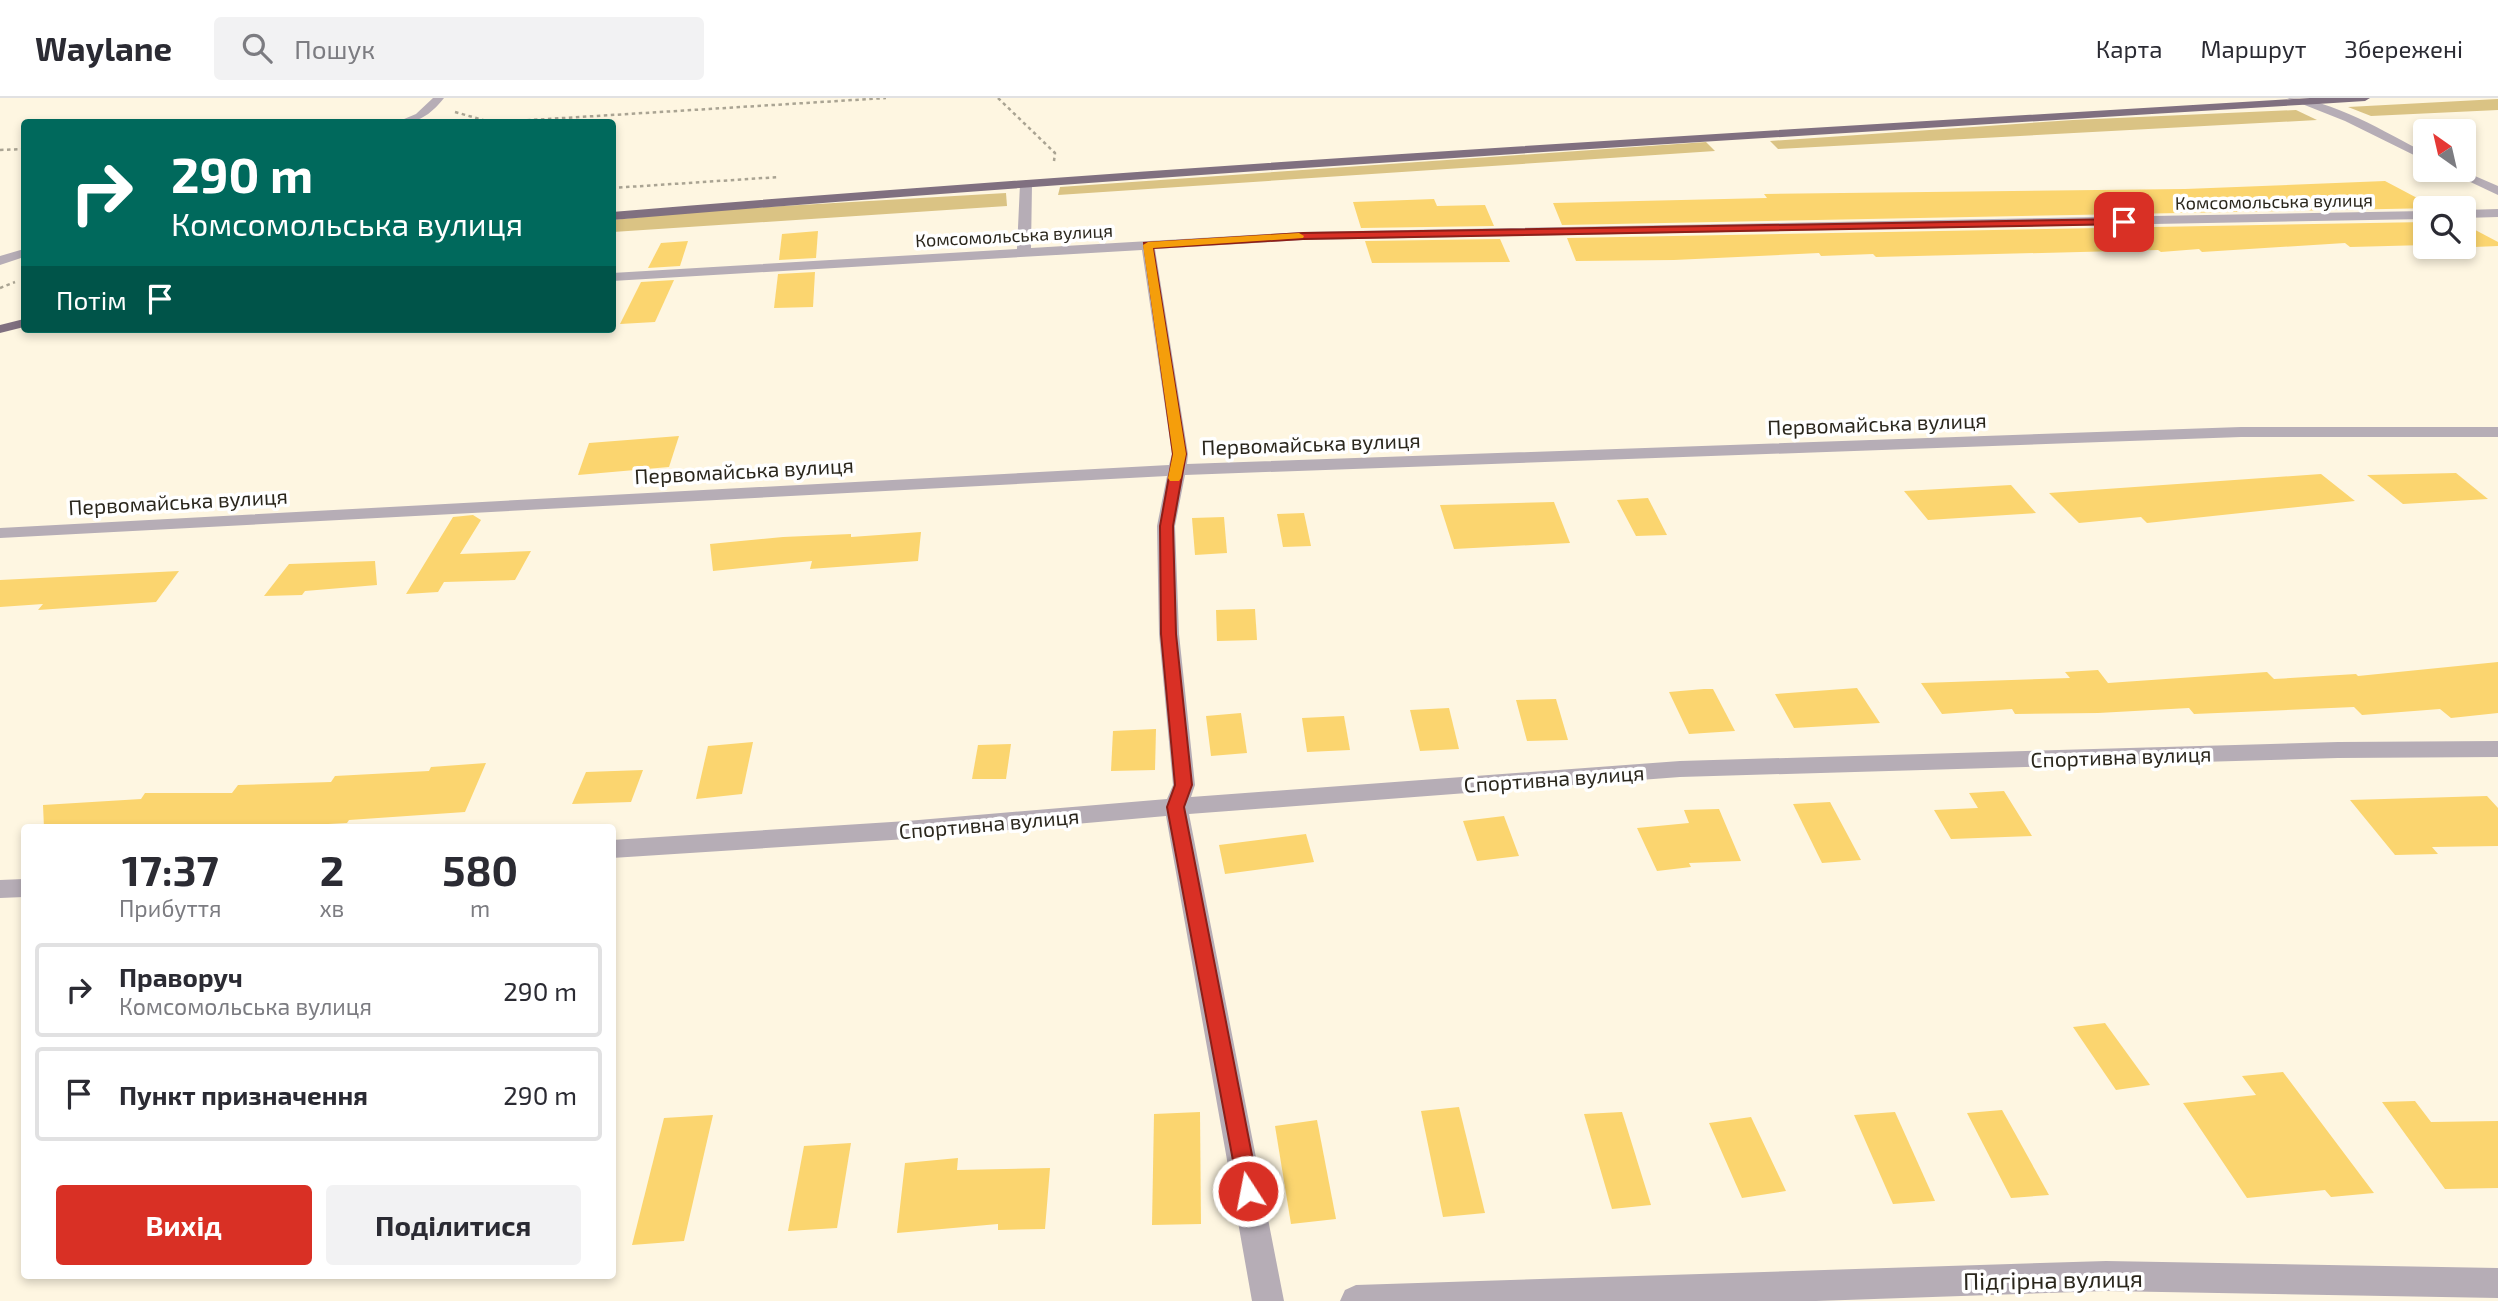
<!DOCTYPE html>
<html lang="uk">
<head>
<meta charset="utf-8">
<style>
	:root { --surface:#fff; --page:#f2f2f3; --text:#2b2b33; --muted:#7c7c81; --line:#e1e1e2; --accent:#d93025 }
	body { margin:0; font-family:"Exo 2",sans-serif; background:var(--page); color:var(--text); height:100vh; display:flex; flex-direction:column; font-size:26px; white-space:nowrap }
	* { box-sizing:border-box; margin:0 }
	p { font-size:23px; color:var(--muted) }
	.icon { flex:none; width:38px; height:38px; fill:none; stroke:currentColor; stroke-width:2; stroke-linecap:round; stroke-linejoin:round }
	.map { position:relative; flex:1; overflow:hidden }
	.drawer { position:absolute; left:21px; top:726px; width:595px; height:455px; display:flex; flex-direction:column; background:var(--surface); border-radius:7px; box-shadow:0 4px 10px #0003 }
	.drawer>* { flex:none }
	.top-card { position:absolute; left:21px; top:21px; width:595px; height:214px; border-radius:7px; box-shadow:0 4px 10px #0003; background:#00695c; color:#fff; overflow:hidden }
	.needle { width:46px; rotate:326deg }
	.fabs { position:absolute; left:2413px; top:21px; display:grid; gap:14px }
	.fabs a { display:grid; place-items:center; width:63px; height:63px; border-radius:7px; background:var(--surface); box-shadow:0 4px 10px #0003; font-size:35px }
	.pin { position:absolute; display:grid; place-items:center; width:60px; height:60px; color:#fff; margin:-30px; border-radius:14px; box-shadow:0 4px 10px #0006 }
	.me { position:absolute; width:77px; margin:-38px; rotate:349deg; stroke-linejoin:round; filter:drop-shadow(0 0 5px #0008) }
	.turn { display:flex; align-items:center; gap:24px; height:147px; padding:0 35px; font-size:32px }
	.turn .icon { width:91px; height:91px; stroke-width:2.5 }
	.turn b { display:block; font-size:49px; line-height:60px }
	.then { display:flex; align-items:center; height:66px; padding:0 35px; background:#0003; gap:14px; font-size:26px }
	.eta { display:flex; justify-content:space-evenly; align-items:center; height:119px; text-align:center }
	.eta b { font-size:42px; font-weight:700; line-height:49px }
	.button { display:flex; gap:14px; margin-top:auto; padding:14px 35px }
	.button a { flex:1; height:80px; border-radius:7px; background:var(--accent); color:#fff; font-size:28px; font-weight:700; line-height:80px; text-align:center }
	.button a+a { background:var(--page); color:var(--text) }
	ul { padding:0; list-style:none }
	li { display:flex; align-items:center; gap:21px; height:94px; margin:0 14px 10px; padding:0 21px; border:4px solid var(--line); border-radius:7px }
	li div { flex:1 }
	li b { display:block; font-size:26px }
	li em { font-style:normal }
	header { display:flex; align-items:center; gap:42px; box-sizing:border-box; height:98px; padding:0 35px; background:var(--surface); border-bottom:2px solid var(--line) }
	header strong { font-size:33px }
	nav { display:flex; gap:38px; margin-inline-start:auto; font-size:24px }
	.search { width:490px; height:63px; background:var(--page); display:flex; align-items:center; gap:18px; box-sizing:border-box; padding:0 24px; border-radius:7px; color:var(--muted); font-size:26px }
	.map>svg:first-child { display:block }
	.green { fill:#dac384 }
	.building { fill:#fbd56f }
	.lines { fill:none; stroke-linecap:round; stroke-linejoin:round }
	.path { stroke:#aaa493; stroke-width:2.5; stroke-dasharray:3.5 3.5; stroke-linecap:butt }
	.minor { fill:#b6adb6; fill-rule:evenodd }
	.primary { fill:#807080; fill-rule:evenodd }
	.route { fill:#d93025; stroke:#8d1f18; stroke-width:2 }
	.slow { fill:#f59e0b }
	.labels { text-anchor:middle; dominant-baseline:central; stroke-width:7; stroke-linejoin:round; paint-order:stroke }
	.far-street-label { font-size:18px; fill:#2b271d; stroke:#fff }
	.street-label { font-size:21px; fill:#2b271d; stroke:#fff }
	.near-street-label { font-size:24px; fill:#2b271d; stroke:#fff }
</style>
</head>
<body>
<header>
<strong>Waylane</strong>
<div class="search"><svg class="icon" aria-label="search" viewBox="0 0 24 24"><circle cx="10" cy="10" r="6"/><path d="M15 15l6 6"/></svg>Пошук</div>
<nav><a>Карта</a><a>Маршрут</a><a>Збережені</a></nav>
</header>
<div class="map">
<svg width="2498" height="1203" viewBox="0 0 2498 1203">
	<rect width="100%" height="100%" fill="#fef6e1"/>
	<g class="green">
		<path d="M2498,1V12L2371,18L2348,9Z"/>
		<path d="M2296,12L2317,22L1778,51L1770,43L2073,22Z"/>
		<path d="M1706,44L1715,53L1058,97L1060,89Z"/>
		<path d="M1006,95L1007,108L613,134V122L698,113Z"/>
	</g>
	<g class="building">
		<path d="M2385,83L2436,110L1562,127L1553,105L1767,100L1764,96L2185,91Z"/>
		<path d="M1434,101L1437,108L1485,107L1494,128L1361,130L1353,104Z"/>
		<path d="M2426,124V147L2350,149L2345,145L2202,154L2199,151L2161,154L2158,152L1876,159L1873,156L1821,158L1819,155L1674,162L1576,163L1567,140Z"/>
		<path d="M2464,126L2498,144V148L2450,150L2448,149H2464Z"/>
		<path d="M818,133L816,160L779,162L782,136Z"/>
		<path d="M1500,141L1510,164L1372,165L1365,143Z"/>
		<path d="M688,143L680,168L648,170L661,145Z"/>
		<path d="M815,174L813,209L774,210L778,176Z"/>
		<path d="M674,182L655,224L620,226L641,184Z"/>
		<path d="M679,338L669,369L578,377L589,345Z"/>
		<path d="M2456,375L2488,401L2403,406L2367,377Z"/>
		<path d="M2321,376L2355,403L2147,425L2141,419L2079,425L2049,395Z"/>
		<path d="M2011,387L2036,415L1928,422L1904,393Z"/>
		<path d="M1648,400L1667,437L1636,438L1617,402Z"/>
		<path d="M1554,404L1570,445L1454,451L1440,407Z"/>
		<path d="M1304,415L1311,448L1283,449L1277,416Z"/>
		<path d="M473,417L481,422L460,456L531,453L515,482L444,484L438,494L406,496L453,419Z"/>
		<path d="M1224,419L1227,455L1195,457L1192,420Z"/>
		<path d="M921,434L918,463L810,471L812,463L713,473L710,446L783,439L851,436V439Z"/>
		<path d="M375,463L377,487L305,493L302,497L264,498L289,466Z"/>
		<path d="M179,473L156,504L38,512L43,506L0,509V482Z"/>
		<path d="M1255,511L1257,542L1217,543L1216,512Z"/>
		<path d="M2498,564V615L2451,620L2440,611L2362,617L2354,609L2194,616L2189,610L2098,615L2015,616L2012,611L1942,616L1921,585L2070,580L2065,574L2098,572L2108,585L2267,574L2274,581L2356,576L2358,578Z"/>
		<path d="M1857,590L1880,625L1794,630L1775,596Z"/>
		<path d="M1704,591H1713L1735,633L1689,636L1669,594Z"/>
		<path d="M1556,601L1568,642L1527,643L1516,602Z"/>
		<path d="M1449,610L1459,651L1420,653L1410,612Z"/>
		<path d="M1241,615L1247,655L1211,658L1206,618Z"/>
		<path d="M1344,618L1350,652L1307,654L1302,620Z"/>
		<path d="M1156,631L1155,672L1111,673L1113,633Z"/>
		<path d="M753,644L742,696L696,701L708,648Z"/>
		<path d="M1011,646L1006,681H972L978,647Z"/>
		<path d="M486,665L465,714L349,722L347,725L254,730H44L43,707L141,701L145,695H232L238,687L331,684L335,678L429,673L431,669Z"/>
		<path d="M643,672L631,704L572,706L586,674Z"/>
		<path d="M2004,693L2032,738L1951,741L1934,712L1978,710L1969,695Z"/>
		<path d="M2487,698L2498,710V748L2432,749L2438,756L2395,757L2350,702Z"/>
		<path d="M1830,704L1861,762L1822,765L1793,706Z"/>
		<path d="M1719,711L1741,763L1689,765L1691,769L1657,773L1637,730L1689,725L1684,712Z"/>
		<path d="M1504,718L1519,758L1477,763L1463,723Z"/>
		<path d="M1306,736L1314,764L1225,776L1219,747Z"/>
		<path d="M2105,925L2150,987L2116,992L2073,929Z"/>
		<path d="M2283,974L2374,1095L2331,1099L2325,1092L2247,1100L2183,1005L2256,997L2242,978Z"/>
		<path d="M2415,1003L2431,1024L2498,1023V1090L2445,1091L2382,1004Z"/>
		<path d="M1459,1009L1485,1115L1443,1119L1421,1013Z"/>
		<path d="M2002,1012L2049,1097L2011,1100L1967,1015Z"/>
		<path d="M1200,1014L1201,1126L1152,1127L1154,1016Z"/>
		<path d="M1622,1014L1651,1107L1612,1111L1584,1016Z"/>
		<path d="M1895,1014L1935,1103L1893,1106L1854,1017Z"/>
		<path d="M713,1017L684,1143L632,1147L664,1020Z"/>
		<path d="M1751,1019L1786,1093L1742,1100L1709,1025Z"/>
		<path d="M1317,1022L1336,1121L1291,1126L1275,1028Z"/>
		<path d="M851,1045L837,1130L788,1133L804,1048Z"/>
		<path d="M958,1060L957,1072L1050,1070L1045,1131L998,1132V1126L897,1135L905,1065Z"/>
	</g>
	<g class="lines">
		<g class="path">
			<path d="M998,0L1055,55L1054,63"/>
			<path d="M455,14L490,24"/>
			<path d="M499,24L886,0"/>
			<path d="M0,52L24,51"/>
			<path d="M612,90L779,79"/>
			<path d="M0,190L15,184"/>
		</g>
		<g class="minor">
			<path d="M433,0H444C431,16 419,26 397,24L416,16Z"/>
			<path d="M2287,0C2331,0 2386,35 2426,55V63L2345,23Z"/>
			<path d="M2445,72H2461L2498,88V97Z"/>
			<path d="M1026,82L1032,86L1031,150L1303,134L2426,113V121L1303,142L1155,151L1188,356L1187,366L2241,329H2498V339H2241L1185,377L1175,428L1179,536L1195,687L1191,699L1680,663L2338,644L2498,643V659L2338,660L1680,679L1189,716L1284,1203H1252L1166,718L907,741L612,760V742L907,723L1167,701L1173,687L1159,536L1157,428L1167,378L0,440V430L1169,367L1172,356L1142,152L612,183V175L1017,151L1020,86Z"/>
			<path d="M2498,111V119L2464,120V112Z"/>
			<path d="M24,151V159L0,167V158Z"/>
			<path d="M24,781V799L0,800V782Z"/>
			<path d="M2106,1163L2498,1170V1200L2106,1193L1816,1203H1340L1345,1192L1356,1187Z"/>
		</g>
		<g class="primary">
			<path d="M2310,0H2370L2365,3C1781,39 1196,73 612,122V114C1178,67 1744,34 2310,0Z"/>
			<path d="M24,221V229L0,235V227Z"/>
		</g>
	</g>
	<path class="route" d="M2124,121L2127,122V126L1303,141L1153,150L1186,356L1173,428L1176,536L1192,687L1184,709L1259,1093L1256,1100L1248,1104L1240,1100L1167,709L1175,687L1161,536L1160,428L1173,356L1144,145L1303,135Z"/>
	<path class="slow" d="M1299,135L1304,138L1303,140L1153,150L1186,356L1181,380L1179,383H1170L1168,380L1173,356L1143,147L1148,144Z"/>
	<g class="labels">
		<g class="far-street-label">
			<text transform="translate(2274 103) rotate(-1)">Комсомольська вулиця</text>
			<text transform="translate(1014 137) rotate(-3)">Комсомольська вулиця</text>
		</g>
		<g class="street-label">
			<text transform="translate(1877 325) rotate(-2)">Первомайська вулиця</text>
			<text transform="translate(1311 345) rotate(-2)">Первомайська вулиця</text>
			<text transform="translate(744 372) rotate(-3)">Первомайська вулиця</text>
			<text transform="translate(178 403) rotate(-3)">Первомайська вулиця</text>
			<text transform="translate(2121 658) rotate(-2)">Спортивна вулиця</text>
			<text transform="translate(1554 680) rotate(-4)">Спортивна вулиця</text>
			<text transform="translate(989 725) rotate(-5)">Спортивна вулиця</text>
		</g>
		<g class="near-street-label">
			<text transform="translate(2053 1181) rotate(-1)">Підгірна вулиця</text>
		</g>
	</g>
</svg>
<div class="fabs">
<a><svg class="needle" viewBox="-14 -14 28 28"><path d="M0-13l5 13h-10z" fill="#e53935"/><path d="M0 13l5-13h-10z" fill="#7c7c81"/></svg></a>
<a><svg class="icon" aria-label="search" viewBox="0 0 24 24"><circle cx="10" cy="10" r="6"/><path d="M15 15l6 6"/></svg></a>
</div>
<div class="pin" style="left:2124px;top:124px;background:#d93025"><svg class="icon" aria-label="arrive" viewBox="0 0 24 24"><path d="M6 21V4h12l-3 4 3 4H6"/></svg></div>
<svg class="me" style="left:1248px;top:1093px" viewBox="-20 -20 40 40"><circle r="17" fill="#d93025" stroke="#fff" stroke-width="3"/><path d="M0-11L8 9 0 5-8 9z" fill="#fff"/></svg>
<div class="top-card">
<div class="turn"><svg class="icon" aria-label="right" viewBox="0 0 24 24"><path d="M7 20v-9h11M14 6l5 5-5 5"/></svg><div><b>290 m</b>Комсомольська вулиця</div></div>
<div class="then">Потім<svg class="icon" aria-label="arrive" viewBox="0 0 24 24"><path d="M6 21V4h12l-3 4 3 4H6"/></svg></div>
</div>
<section class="drawer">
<div class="eta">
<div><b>17:37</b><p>Прибуття</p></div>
<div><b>2</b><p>хв</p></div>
<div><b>580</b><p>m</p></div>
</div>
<ul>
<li><svg class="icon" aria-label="right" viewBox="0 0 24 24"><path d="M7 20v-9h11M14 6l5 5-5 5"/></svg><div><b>Праворуч</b><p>Комсомольська вулиця</p></div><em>290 m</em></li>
<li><svg class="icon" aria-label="arrive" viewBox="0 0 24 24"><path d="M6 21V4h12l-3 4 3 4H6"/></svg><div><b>Пункт призначення</b></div><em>290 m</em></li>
</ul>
<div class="button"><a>Вихід</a><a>Поділитися</a></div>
</section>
</div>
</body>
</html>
